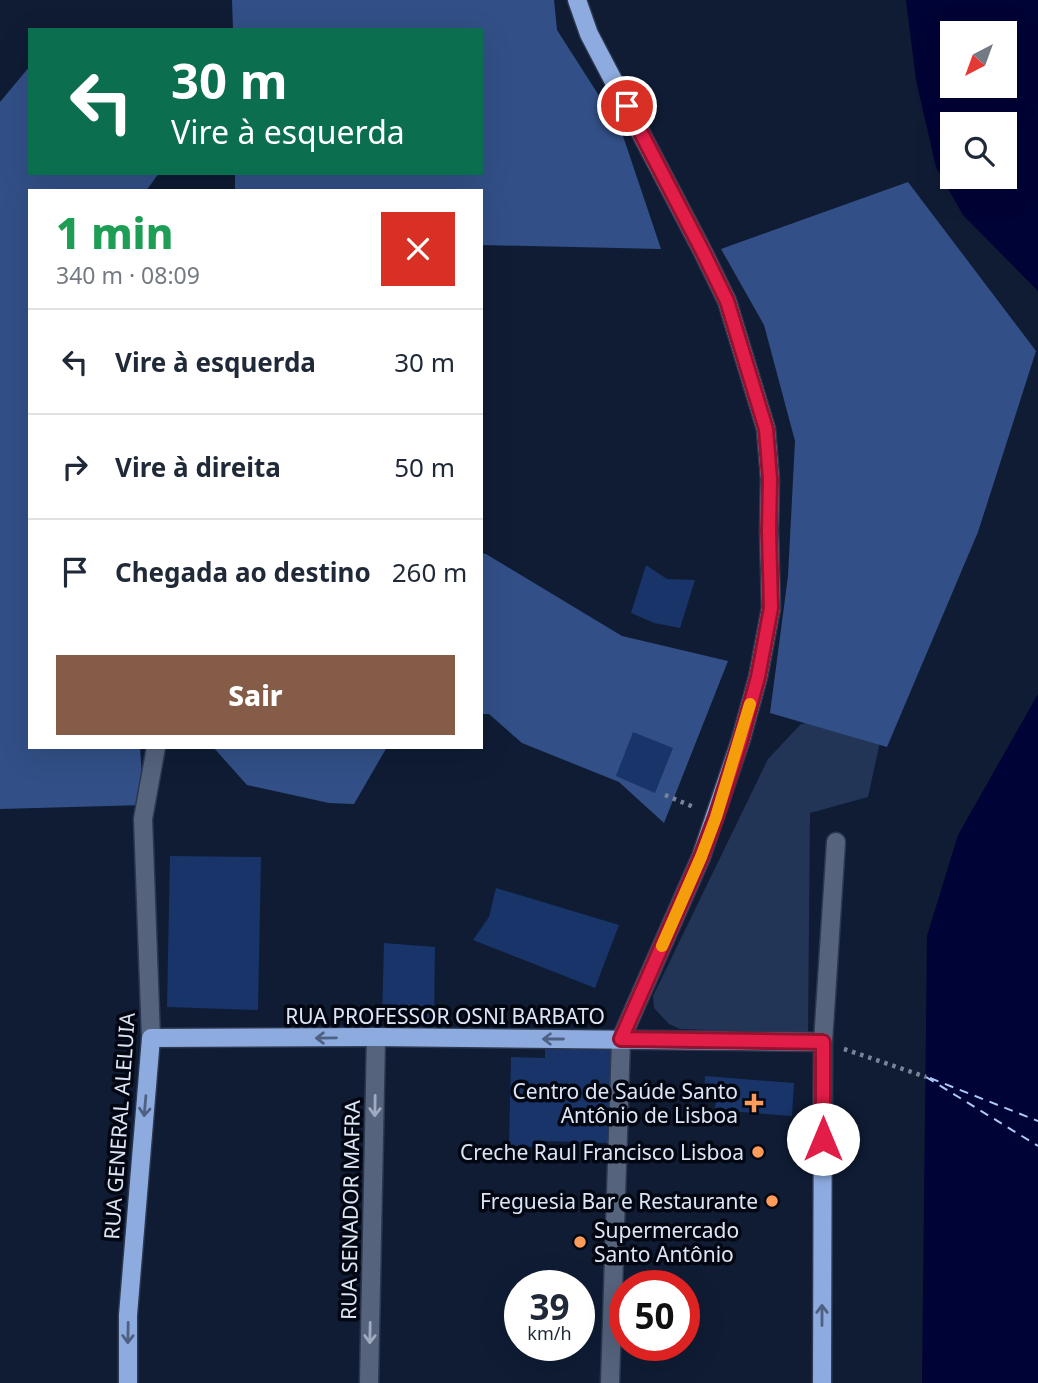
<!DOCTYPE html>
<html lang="pt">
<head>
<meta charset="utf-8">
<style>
	:root { --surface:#fff; --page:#f2f2f3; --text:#1f2937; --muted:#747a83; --line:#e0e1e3; --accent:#845c47 }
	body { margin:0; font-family:"Noto Sans",sans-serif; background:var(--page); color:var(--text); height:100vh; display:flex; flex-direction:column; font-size:26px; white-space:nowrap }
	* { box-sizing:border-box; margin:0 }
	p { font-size:23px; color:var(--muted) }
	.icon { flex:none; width:38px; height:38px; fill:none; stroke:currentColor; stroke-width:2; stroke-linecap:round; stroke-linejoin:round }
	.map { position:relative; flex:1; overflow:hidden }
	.panel { position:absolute; left:28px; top:189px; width:455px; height:560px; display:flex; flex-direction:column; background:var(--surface); border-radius:0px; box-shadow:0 7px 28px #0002 }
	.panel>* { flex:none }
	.hud { position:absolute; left:28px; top:28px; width:455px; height:147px; border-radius:0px; box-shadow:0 7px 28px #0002; background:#0b6e4f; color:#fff; overflow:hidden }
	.needle { width:46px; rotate:221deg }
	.controls { position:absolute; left:940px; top:21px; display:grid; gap:14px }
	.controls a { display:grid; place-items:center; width:77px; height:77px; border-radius:0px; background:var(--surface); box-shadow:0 7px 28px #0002; font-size:35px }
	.speed { position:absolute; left:504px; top:1270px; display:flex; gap:14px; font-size:35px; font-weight:700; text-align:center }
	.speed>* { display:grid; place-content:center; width:91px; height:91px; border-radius:50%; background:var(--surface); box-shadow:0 7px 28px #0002; line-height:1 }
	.speed small { font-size:18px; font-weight:400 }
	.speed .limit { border:10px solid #d22; background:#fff; color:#111 }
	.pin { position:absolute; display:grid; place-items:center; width:60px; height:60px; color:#fff; margin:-30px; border:4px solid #fff; border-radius:50%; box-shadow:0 2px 7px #0007 }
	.me { position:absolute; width:77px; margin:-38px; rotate:0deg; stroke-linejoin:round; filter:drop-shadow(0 0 5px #0008) }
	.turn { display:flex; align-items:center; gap:24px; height:147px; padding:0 28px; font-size:32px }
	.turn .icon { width:91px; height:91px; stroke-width:2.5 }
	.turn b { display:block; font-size:49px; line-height:60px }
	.round { display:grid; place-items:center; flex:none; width:74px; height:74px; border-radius:0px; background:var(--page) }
	.overview { display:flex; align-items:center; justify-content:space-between; height:119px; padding:0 28px }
	h1 { font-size:42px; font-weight:800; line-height:52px; color:#1e9e55 }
	.action { display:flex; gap:14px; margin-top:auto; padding:14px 28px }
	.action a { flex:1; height:80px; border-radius:0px; background:var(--accent); color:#fff; font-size:28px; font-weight:800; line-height:80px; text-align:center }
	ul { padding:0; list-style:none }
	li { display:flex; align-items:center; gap:21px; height:105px; padding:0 28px; border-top:2px solid var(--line) }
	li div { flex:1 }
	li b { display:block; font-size:26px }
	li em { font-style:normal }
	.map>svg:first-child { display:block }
	.green { fill:#223557 }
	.forest { fill:#325087 }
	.water { fill:#000335; fill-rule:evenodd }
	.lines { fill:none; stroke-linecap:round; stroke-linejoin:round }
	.ferry { stroke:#acc9fb; stroke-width:2; stroke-dasharray:9 7; stroke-linecap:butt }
	.building { fill:#183469 }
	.minor-casing { stroke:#2c384f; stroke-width:21 }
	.major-casing { stroke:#2c384f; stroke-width:21 }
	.path { stroke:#798498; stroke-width:4.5; stroke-dasharray:3.5 5; stroke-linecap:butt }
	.minor { stroke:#55637d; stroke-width:18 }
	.major { stroke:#8dabdf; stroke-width:18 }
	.oneway { stroke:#4f6182 }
	.oneway2 { stroke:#a0abc0 }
	.route-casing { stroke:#92132f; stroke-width:18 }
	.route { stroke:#e11d48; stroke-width:12 }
	.slow { stroke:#f59e0b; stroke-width:12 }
	.poi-dot { fill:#ff9b5b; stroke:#030711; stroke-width:2.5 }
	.labels { text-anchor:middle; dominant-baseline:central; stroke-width:7; stroke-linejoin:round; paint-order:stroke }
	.street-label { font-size:21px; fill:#dde6f7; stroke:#030711 }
	.poi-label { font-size:21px; fill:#dde6f7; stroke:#030711; text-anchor:end }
</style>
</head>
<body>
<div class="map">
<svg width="1038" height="1383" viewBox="0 0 1038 1383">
	<rect width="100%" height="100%" fill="#0f1c34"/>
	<path class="green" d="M885,719L868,797L810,813L808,1033L680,1029L669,1024L654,1008L653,996L768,759L801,724L824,720Z"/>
	<g class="forest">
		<path d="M232,0H554L557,30L621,130L661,249L481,245V191H235V173H481V30H233Z"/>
		<path d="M30,66V173H159L146,191H30V747H140L144,805L0,809V102Z"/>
		<path d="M908,182L1036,351L978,532L887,747L770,713L788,576L795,441L764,325L721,249Z"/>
		<path d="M481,553L486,554L622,636L728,661L664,823L619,782L522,743L489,714H481Z"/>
		<path d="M213,747H387L354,804L329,803L247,785Z"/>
	</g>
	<g class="water">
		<path d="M906,0H1038V291L963,215L936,167L916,80ZM952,33H1004V86H952ZM952,124H1004V177H952Z"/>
		<path d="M1038,694V1383H922L927,936L958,835Z"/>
	</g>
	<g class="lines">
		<g class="ferry">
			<path d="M926,1077L1038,1146"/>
			<path d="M930,1078L1038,1121"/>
		</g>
	</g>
	<g class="building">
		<path d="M646,565L667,579L695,580L680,628L654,623L631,613Z"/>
		<path d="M633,732L673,748L655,793L616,776Z"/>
		<path d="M170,856L261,857L258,1010L167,1007Z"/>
		<path d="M496,888L619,925L595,988L473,940L489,917Z"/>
		<path d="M384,943L435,947L434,1021L382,1018Z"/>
		<path d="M545,1045L615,1048L612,1143L542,1141V1147L509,1146L511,1057L545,1058Z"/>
		<path d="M705,1076L794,1083L792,1116L715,1110L716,1095L704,1094Z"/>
	</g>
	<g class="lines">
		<defs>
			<g id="minor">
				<path d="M151,1038L143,819L156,747"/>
				<path d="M823,1042L836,842"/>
				<path d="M369,1383L376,1037"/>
				<path d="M610,1383L621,1039"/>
			</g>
			<g id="major">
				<path d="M577,0L589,34L702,250L727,301L766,429L770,479L769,531L771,608L758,677L741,739L701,857L621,1039"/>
				<path d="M128,1383V1315L151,1038L376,1037L823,1042L822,1383"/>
			</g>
		</defs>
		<use href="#minor" class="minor-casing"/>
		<use href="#major" class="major-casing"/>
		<g class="path">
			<path d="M665,795L696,808"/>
			<path d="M844,1049L926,1077"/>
		</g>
		<use href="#minor" class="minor"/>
		<use href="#major" class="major"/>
	</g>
	<defs><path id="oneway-shaft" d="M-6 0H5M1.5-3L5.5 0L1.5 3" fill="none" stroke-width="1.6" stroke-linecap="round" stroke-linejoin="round" transform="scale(1.75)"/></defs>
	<g class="oneway">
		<use href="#oneway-shaft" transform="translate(326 1038) rotate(179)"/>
		<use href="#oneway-shaft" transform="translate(553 1039) rotate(-180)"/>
		<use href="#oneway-shaft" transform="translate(145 1106) rotate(95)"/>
		<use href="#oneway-shaft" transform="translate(822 1315) rotate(-90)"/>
		<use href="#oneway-shaft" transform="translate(128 1333) rotate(91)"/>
	</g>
	<g class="oneway2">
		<use href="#oneway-shaft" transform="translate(375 1106) rotate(91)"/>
		<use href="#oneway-shaft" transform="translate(370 1333) rotate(91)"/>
	</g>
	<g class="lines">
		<defs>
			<path id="route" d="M627,106L702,250L727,301L766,429L770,479L769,531L771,608L758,677L741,739L716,817L701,857L621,1039L823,1042V1139"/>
		</defs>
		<use href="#route" class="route-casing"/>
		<use href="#route" class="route"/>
		<path class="slow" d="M662,946L701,857L716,817L750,704"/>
	</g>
	<g class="poi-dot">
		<path d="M750.5 1092.5h7v7h7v7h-7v7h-7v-7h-7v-7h7z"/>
		<circle cx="758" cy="1152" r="7"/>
		<circle cx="772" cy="1201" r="7"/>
		<circle cx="580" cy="1242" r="7"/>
	</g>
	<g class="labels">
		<g class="street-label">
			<text x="445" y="1016">RUA PROFESSOR OSNI BARBATO</text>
			<text transform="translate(119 1126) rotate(-86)">RUA GENERAL ALELUIA</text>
			<text transform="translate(350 1210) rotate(-89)">RUA SENADOR MAFRA</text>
		</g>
		<g class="poi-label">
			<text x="738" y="1091">Centro de Saúde Santo<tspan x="738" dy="24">Antônio de Lisboa</tspan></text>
			<text x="744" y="1152">Creche Raul Francisco Lisboa</text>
			<text x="758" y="1201">Freguesia Bar e Restaurante</text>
			<text x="594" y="1230" text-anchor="start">Supermercado<tspan x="594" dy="24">Santo Antônio</tspan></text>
		</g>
	</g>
</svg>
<div class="controls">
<a><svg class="needle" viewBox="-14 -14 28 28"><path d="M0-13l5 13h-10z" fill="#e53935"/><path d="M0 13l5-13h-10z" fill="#747a83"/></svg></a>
<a><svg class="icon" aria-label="search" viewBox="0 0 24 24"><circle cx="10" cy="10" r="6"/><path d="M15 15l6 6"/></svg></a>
</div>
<div class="speed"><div>39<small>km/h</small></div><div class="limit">50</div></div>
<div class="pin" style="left:627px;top:106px;background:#d93025"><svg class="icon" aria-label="arrive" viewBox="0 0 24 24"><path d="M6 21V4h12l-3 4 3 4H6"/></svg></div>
<svg class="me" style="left:823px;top:1139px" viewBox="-20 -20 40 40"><circle r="19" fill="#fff"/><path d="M0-13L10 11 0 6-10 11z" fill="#e11d48"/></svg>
<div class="hud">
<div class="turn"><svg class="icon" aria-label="left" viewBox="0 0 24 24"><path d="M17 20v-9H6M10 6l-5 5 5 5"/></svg><div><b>30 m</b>Vire à esquerda</div></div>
</div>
<section class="panel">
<div class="overview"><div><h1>1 min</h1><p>340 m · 08:09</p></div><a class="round" style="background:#d93025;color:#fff"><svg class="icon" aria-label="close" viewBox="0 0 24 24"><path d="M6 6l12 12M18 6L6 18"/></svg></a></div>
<ul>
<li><svg class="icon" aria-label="left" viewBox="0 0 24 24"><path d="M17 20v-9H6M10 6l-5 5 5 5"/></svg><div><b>Vire à esquerda</b></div><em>30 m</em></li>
<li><svg class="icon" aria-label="right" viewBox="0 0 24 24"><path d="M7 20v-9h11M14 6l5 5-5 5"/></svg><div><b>Vire à direita</b></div><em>50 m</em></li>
<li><svg class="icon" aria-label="arrive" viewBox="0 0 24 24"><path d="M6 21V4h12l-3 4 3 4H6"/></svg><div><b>Chegada ao destino</b></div><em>260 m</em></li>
</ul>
<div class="action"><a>Sair</a></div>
</section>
</div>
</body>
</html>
